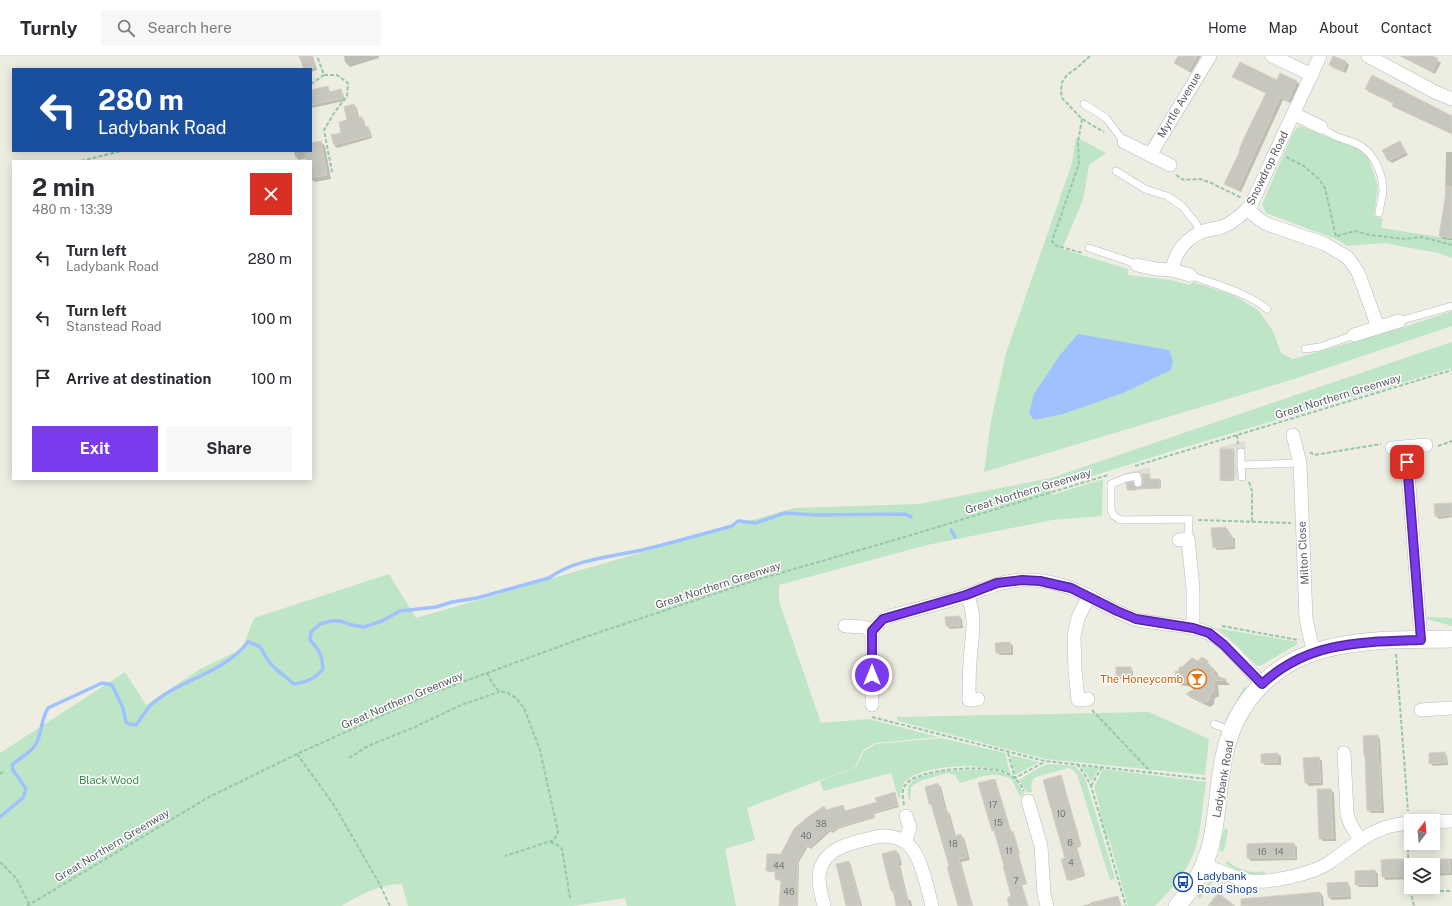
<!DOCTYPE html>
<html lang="en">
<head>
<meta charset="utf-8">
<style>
	:root { --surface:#fff; --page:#f7f7f7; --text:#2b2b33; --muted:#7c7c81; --line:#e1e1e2; --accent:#7c3aed }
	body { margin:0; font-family:"Public Sans",sans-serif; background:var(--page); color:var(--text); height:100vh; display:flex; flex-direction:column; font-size:15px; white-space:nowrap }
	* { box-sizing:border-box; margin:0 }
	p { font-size:13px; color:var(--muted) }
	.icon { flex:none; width:22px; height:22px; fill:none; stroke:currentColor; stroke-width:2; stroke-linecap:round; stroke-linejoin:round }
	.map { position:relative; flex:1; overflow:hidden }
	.panel { position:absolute; left:12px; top:104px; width:300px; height:320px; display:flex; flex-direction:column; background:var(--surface); border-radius:0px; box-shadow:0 2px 10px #0003 }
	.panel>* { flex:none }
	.banner { position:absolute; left:12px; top:12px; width:300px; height:84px; border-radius:0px; box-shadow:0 2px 10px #0003; background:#1a4fa0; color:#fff; overflow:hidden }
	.needle { width:26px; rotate:16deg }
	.buttons { position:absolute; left:1404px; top:758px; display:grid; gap:8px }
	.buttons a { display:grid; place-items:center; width:36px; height:36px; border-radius:0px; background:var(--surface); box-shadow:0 2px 10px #0003; font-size:20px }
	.pin { position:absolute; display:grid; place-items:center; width:34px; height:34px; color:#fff; margin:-17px; border-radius:8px; box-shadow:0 2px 6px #0006 }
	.me { position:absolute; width:44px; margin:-22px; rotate:0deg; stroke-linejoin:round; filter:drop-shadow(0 0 3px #0008) }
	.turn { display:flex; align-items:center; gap:14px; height:84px; padding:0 20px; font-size:18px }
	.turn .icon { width:52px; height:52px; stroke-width:2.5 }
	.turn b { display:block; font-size:28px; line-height:34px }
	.round { display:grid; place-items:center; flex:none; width:42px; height:42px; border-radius:0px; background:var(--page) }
	.overview { display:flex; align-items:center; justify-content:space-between; height:68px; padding:0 20px }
	h1 { font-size:24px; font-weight:700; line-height:30px }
	.primary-button { display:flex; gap:8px; margin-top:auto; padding:8px 20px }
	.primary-button a { flex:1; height:46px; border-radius:0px; background:var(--accent); color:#fff; font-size:16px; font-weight:700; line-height:46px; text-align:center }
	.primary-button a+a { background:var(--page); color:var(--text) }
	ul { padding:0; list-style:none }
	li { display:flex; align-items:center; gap:12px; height:60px; padding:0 20px }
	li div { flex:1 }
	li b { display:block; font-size:15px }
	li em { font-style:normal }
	header { display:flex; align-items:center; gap:24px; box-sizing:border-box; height:56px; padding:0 20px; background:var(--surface); border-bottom:1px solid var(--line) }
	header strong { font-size:19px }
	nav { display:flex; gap:22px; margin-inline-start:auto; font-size:14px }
	.search { width:280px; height:36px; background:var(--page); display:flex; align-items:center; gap:10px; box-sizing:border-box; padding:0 14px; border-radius:0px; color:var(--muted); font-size:15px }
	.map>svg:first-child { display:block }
	.industrial { fill:#deded6 }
	.green { fill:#bee5c6 }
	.water { fill:#a0c1ff }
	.shadow { fill:#0003 }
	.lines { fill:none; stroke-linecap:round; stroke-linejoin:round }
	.stream { stroke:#a0c1ff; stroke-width:3.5 }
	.building { fill:#c8c7bf; stroke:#d2d0c0 }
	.service-casing { stroke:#b9bac1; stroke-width:8 }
	.minor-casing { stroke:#b9bac1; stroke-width:14 }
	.tertiary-casing { stroke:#b9bac1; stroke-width:18 }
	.path { stroke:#97c6ae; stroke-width:2; stroke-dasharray:4 2; stroke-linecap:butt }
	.service { stroke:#fff; stroke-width:7 }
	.minor { stroke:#fff; stroke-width:13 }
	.tertiary { stroke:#fff; stroke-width:17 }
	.route-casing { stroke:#51269a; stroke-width:10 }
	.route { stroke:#7c3aed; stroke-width:7 }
	.labels { text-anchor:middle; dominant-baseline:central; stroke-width:3; stroke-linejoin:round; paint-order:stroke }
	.number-label { font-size:9px; fill:#76777a }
	.street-label { font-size:11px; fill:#5a5c63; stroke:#fff }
	.food-label { font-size:11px; fill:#c56008; stroke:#fff; text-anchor:end }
	.park-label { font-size:11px; fill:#35864a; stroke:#fff }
	.transit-label { font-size:11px; fill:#164399; stroke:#fff; text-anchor:start }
</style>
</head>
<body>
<header>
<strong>Turnly</strong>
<div class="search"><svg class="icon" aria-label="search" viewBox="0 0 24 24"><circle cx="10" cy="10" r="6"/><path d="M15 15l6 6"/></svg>Search here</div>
<nav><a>Home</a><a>Map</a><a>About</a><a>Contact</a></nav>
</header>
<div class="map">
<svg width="1452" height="850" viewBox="0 0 1452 850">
	<rect width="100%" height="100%" fill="#edede2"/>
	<g class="industrial">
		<path d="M1245,385L1246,423L1220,424V391Z"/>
		<path d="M1150,411V432L1137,433V435H1127L1126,417Z"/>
	</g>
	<g class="green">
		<path d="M1300,70L1355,91L1368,101L1378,130L1374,160L1383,163L1381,172L1452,183V202L1438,197L1384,187L1347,190L1336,183L1266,157L1262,148L1294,75Z"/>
		<path d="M1076,81L1106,97L1089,109L1083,144L1062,193L1128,213V219L1171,224L1190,229L1193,226L1233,239L1258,254L1273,275L1281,297L1293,303L1404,271L1452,255V270L1291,324L984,416L991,365L1006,297L1072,107Z"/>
		<path d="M1452,286V312L1182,392L1051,433L1052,439L1103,423L1102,460L1052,464L927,489L779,529V545L821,667L869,663L939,681L875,687L863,694L855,711L747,752L755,784L725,793L736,850H627L625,842L573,850H408L402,828C379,828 360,839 341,850H0V697L125,616L146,649L200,613L242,593L254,562L389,518L416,562L794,452L919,448L1051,422Z"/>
		<path d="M1427,561L1452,562V570L1427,563Z"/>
		<path d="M1216,572L1298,586L1296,589L1260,610H1257L1226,579Z"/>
		<path d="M1244,631L1249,635L1227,664L1226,663Z"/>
		<path d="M1149,656L1209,683L1205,719L1045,703L898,665L897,661Z"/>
		<path d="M941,682L1005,697L1010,717C983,708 946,708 920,717C914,718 909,723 904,726L899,743L891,717L823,735L820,725L856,711L864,695L876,688Z"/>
		<path d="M1010,699L1039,706L1015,719Z"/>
		<path d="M1049,708L1075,710L1085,722L1115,823L1110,824L1077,718L1072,713L1068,712L1036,721C1030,725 1031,730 1032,736H1027L1019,724L1040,711Z"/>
		<path d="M1080,710L1099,712L1092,725Z"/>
		<path d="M1103,713L1206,726C1203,745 1202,764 1198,782C1193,809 1174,831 1155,850H1128L1109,783L1106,781L1099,754L1100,752L1094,731Z"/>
		<path d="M942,715C960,715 999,710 1014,722C1018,727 1021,733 1024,738L1020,740L1012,724C995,713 978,722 960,727L955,719L947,717L923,724L913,729L911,732L910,745C899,722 927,719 942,715Z"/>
		<path d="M1225,772L1227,773L1228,775L1224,795L1220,796C1220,789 1221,778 1225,772Z"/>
		<path d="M1227,805C1238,814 1251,818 1265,815L1266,819C1251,821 1237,816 1225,807Z"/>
		<path d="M1211,824H1214L1200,843L1197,840Z"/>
	</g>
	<path class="water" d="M1078,278L1169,294L1173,305L1171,314L1123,337L1063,358L1034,364L1029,357L1034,338L1060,299Z"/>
	<g class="shadow">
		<path d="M300,0H313L317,14L311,16V13H305Z"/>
		<path d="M344,0H379V2L350,11L345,6Z"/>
		<path d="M1179,0H1201L1191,17L1175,6Z"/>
		<path d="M1400,0H1431L1441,7L1435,18Z"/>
		<path d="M1346,6L1349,9L1346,17L1333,12L1330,9Z"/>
		<path d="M1280,18L1297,26L1300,29L1291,47L1283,44L1241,136L1228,130L1225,127L1267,38L1236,23L1233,21L1277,25Z"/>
		<path d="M327,31L331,36L340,34L343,37L345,45L311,52V35Z"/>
		<path d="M1366,33L1452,60V78L1397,52L1394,48L1369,36Z"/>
		<path d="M354,49L357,52L359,62H361L364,64L366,72L367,71L370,74L372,82L337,92L334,89L333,80L342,78Z"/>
		<path d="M321,86L325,90L331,123L315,126L311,123V105H308L307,102L299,104L295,100L294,95H311V88Z"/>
		<path d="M1400,86L1408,99L1392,107L1389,104Z"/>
		<path d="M1446,96H1452V184L1443,183L1440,180L1445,147Z"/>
		<path d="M1232,394L1234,395V425H1222L1221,423Z"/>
		<path d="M1149,419L1151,424H1159L1161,425V432L1129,434L1128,432H1141Z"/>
		<path d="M1452,448V461L1439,463L1436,460Z"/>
		<path d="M1226,472L1230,477L1231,480L1235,483V493L1217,494L1214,491Z"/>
		<path d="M960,561L962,564L963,572L950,573L947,570L946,562Z"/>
		<path d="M1010,587L1013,590V599H1000L997,596Z"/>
		<path d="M1198,606H1207L1218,618V621L1226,625L1230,629H1218L1219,640L1215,642L1214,648L1210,651L1191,642L1187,638L1201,630H1186L1181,629L1177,625L1180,616Z"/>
		<path d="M1130,612L1133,615V623H1120L1117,620Z"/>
		<path d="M1377,680L1380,683L1384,757H1371L1368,754Z"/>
		<path d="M1445,697L1447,700L1448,709L1433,710L1430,707Z"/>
		<path d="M1278,698L1281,701V709H1265L1262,706Z"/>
		<path d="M1319,702L1322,705L1323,729L1309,730L1306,727Z"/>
		<path d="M1062,721L1081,790L1077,792L1085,820L1069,825L1062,804L1066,803Z"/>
		<path d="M995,724L1011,777L1014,778L1020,798H1018L1027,828L1022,829L1028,850H1010L1012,841L1005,811L995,775L992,774Z"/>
		<path d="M938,728L941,731L947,755L950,758L956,781L961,780L964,782L970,804L961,806L973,850H958L950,811L933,751L930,748Z"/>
		<path d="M1331,734L1334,737L1336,785H1323L1320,782Z"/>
		<path d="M894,737L899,751L874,758L875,762L850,769L838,773L833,777L831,775L811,793L808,790L799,806L798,850H785L781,825L777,824L776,823V816H769L767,814L781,800L827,755L843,750L846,756L878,747Z"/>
		<path d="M1294,788L1297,791V804L1251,805L1248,802Z"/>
		<path d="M896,795L899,798L902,809H900L908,843L911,845L912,850H897L894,838L892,835Z"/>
		<path d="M1452,803V819L1433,820V809H1411V823L1386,824L1383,821L1405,804L1408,807H1431V804Z"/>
		<path d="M848,806L851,809L862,850H848Z"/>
		<path d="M1375,815L1378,818V831H1359L1356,828Z"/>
		<path d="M1347,827L1350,830L1351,843L1332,844L1329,841Z"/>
		<path d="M1320,837L1323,840L1324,850H1247L1246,843Z"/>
		<path d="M1118,841L1121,850H1082Z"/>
	</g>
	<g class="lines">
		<g class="stream">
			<path d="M951,474L955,481"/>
			<path d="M0,761L23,742L26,733L13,714L12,709C19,702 31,697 36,688C42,677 41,663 48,652L102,627L112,629L123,652L126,666L129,668L136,669C141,663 145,655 151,649C179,623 222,619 248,586C266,591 260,595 270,607C277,615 286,621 294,628C306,626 315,623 323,613C322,599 320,595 310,584L311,576L320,568L331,565H340L352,569L364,571L382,565L400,555L436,551L452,546L477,542L549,522C577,502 613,501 646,493C675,486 703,478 732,470L738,465L756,467L785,457L815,459L905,458L911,461"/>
		</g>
	</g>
	<g class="building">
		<path d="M299,0H312L315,11L304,13Z"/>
		<path d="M1178,0H1197L1188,15L1174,7Z"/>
		<path d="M1333,0L1346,5L1343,15L1329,9Z"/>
		<path d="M1403,0H1433L1438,3L1432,16Z"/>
		<path d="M1240,6L1277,24L1280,17L1297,25L1288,45L1280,41L1238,134L1224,128L1240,95L1239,94L1246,78L1266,37L1232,21Z"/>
		<path d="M1372,19L1452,60V78L1392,50L1394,47L1365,33Z"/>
		<path d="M328,30L329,36L341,33L343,42L311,49V34Z"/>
		<path d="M354,48L357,62L362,61L364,71L368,70L370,80L334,89L331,79L341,77L339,66L347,64L344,51Z"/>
		<path d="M321,85L327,119L311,122V105H306L305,95H311V87Z"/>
		<path d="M1400,85L1406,96L1388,105L1382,94Z"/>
		<path d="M1447,130L1452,131V182L1439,180Z"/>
		<rect x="1220" y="393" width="13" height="31"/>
		<path d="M1142,418H1150V423H1160V432L1127,433L1126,427L1133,426L1136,431H1141L1143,427Z"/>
		<path d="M1452,447V459L1435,460L1434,448Z"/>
		<path d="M1226,471V473H1228V480L1232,479L1233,490L1213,492L1211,472Z"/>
		<path d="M960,560V570H946L945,561Z"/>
		<path d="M1010,586L1011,596L996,597L995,587Z"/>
		<path d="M1202,601L1208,605V609L1214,613L1213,618L1227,624L1214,625V635L1210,638V643L1204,647L1186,638L1206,625L1180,626V625H1176L1175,615H1179V611H1182L1192,602L1198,605Z"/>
		<rect x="1116" y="611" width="15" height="10"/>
		<path d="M1378,679V707H1380L1381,754L1367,755L1365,700H1364L1363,680Z"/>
		<path d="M1445,696L1446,706L1429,708V697Z"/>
		<path d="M1278,697V706L1261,707V698Z"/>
		<path d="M1319,701L1321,726L1305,727L1303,702Z"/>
		<path d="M1061,719L1081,789L1076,790L1085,819L1067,824L1061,803L1065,802L1043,724Z"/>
		<path d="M995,723L1011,776L1013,775L1019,796L1018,797L1026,826L1021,828L1028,850H1009L1007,842L1011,840L1003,810H1004L994,774L992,775L978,727Z"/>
		<path d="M938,727L945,755L947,754L954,780L961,778L967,801L959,803L972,850H958L947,811L949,810L931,748H929L925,731Z"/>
		<path d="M1317,733H1331L1333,782L1319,783Z"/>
		<path d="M895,736L898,749L873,757L874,761L848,768L837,772L831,776L829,774L809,792L806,789L798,804L797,850H779L781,823H775V815H766L767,798H781L794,773L805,763L824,750L826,754L843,749L845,755L877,746L875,742Z"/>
		<path d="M1267,787H1294L1295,802H1247V788Z"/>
		<path d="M896,794L899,806H897L909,850H896L893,835H891L882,798Z"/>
		<path d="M1393,803H1405L1406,820L1382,821L1381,804Z"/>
		<rect x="1433" y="803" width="17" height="14"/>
		<path d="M849,805L857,837L860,850H846L844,841L836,808Z"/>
		<path d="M1375,814V828L1355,829V815Z"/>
		<path d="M1348,826L1349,840L1328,841L1327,827Z"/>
		<path d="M1320,836L1321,850H1241V843Z"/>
		<path d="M1218,837L1235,850H1208Z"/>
		<path d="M1118,840L1121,850H1090V847Z"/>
	</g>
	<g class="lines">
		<defs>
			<g id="service">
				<path d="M1084,48L1106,62L1124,86"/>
				<path d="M1321,71C1334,82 1343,82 1357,88C1373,95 1382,116 1383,132C1383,140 1380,149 1379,157"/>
				<path d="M1116,115L1145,133L1167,140L1182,150L1195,166L1201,176"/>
				<path d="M1089,192L1128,205L1137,209"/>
				<path d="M1190,219C1216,229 1246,236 1267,253"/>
				<path d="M1399,265L1452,250"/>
				<path d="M1305,293L1320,291L1354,279"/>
				<path d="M1241,396V409"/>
				<path d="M1242,421L1241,409L1300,407"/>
				<path d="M1138,427L1137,420L1126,422L1111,428V454C1113,460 1116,463 1122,464L1189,463L1188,483"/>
				<path d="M1214,668L1231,675"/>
			</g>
			<g id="minor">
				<path d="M1272,0L1312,19"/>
				<path d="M1368,0L1435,36L1452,43"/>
				<path d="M1294,58L1321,71"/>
				<path d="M1124,86L1170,109"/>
				<path d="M1150,99L1210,0"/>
				<path d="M1247,153L1259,163L1267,168L1325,188L1347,201L1358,216L1378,271"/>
				<path d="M1137,209L1156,213L1172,214L1190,219"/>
				<path d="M1172,214C1175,196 1186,182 1204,175C1210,173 1216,173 1222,171C1234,166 1243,158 1251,149L1320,0"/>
				<path d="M1354,279L1399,265"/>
				<path d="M1293,379L1300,407L1306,562L1311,586L1315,596"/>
				<path d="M1406,391L1421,584"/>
				<path d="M1392,392L1426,389"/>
				<path d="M1179,484L1188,483L1193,533V572"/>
				<path d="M967,539C978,564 971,581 970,606C969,619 969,631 969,644L978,643"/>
				<path d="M845,570L864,571L872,575"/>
				<path d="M1088,643L1078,644L1075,614L1074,580L1078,562L1089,540"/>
				<path d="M872,649V575C879,566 884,562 894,559C918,553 941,547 964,540C985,533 1000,525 1022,524C1045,523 1069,530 1089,540C1105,549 1121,559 1138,564C1159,569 1193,568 1210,578C1229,588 1247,612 1262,628"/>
				<path d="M1421,654L1452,652"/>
				<path d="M1344,697L1347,758L1350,767L1360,784"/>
				<path d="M1028,745L1041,790L1044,838L1047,850"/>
				<path d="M1433,766L1452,765"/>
				<path d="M905,785L910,771L906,760"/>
				<path d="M1205,809C1218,814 1231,821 1245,824C1265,829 1313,818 1330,806C1359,786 1373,769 1411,767"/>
				<path d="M824,850C822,841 819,832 819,822C820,790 856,786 880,780C888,780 897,781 904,785C921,795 927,832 932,850"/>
			</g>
			<path id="tertiary" d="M1177,850C1211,813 1214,780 1219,733C1221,716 1223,698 1229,682C1243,638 1280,604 1325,593C1366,582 1410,584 1452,583"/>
		</defs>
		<use href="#service" class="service-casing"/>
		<use href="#minor" class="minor-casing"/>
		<use href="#tertiary" class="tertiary-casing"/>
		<g class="path">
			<path d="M1090,0L1078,11L1067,19L1062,26L1061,35L1062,42L1082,63L1104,76"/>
			<path d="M324,19H337L348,27L347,40L334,57L324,74L332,116"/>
			<path d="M311,28L324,19L317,0"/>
			<path d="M1082,63L1078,86L1079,108L1052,185L1054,189L1082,197"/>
			<path d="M1286,101L1304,110L1319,123L1325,132L1336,181"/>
			<path d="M37,104V105"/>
			<path d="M81,105L121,95"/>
			<path d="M1176,119L1184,124L1200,123L1209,126L1242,142"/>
			<path d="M1337,180L1355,175L1370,179L1405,183L1422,181L1452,189"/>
			<path d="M1237,379L1238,388"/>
			<path d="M1438,390L1452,385"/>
			<path d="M1310,396L1314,399L1381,388"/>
			<path d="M1135,410L1452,314"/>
			<path d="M1249,426L1252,435V465"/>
			<path d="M1198,464L1291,467"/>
			<path d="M1222,570L1298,584"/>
			<path d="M1396,598L1408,755"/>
			<path d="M487,617L492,627L499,635L508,637L516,642L524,652L540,694L558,776L554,784L505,800"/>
			<path d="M1092,654L1151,716"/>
			<path d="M872,661L1045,705L1207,723"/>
			<path d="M1008,697L1015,722L1044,706"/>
			<path d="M297,698L334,749L379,827L390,850"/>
			<path d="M349,702L368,690L415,671L461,649L499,636"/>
			<path d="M1077,708L1087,722L1091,730L1126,850"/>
			<path d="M0,718L3,716"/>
			<path d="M1091,730L1102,711"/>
			<path d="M904,749C903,742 901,734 906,728C919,712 986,709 1004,716C1013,719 1020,726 1024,735"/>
			<path d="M1408,780C1408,804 1408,827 1414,850"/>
			<path d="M550,786L556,788L562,793L570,842"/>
			<path d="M0,806L16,822L30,850"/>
			<path d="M1410,835H1452"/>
			<path d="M27,850L209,741L297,698L430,638L588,580L756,524L898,483L1108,419"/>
		</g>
		<use href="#service" class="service"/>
		<use href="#minor" class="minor"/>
		<use href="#tertiary" class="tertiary"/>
	</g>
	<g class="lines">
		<defs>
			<path id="route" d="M872,619V575L883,563L966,539L997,527L1022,524L1040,525L1071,532L1117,555L1136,563L1193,572L1209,577L1224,589L1262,628C1308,585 1362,586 1421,584L1407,406"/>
		</defs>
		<use href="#route" class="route-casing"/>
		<use href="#route" class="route"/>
	</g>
	<defs>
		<symbol id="bar-ring" viewBox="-11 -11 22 22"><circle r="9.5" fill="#fff" stroke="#e8710a" stroke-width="1.5"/><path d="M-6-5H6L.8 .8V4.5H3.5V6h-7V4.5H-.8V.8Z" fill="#e8710a"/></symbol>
		<symbol id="bus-ring" viewBox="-11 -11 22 22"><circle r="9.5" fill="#fff" stroke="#1a4fb4" stroke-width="1.5"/><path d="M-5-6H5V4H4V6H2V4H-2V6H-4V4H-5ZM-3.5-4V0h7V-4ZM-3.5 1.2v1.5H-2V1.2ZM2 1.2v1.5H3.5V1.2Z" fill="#1a4fb4"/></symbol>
	</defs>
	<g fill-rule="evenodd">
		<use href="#bar-ring" x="1186" y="612" width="22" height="22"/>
		<use href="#bus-ring" x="1172" y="815" width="22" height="22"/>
	</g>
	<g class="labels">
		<g class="number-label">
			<text x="993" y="748">17</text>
			<text x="1061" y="757">10</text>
			<text x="998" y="766">15</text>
			<text x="821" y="767">38</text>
			<text x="806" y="779">40</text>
			<text x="1070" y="786">6</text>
			<text x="953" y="787">18</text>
			<text x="1009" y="794">11</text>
			<text x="1262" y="795">16</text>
			<text x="1279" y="795">14</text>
			<text x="1071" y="806">4</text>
			<text x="779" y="809">44</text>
			<text x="1016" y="824">7</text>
			<text x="789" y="835">46</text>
		</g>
		<g class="street-label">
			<text transform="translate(1179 49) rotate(-59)">Myrtle Avenue</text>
			<text transform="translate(1267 112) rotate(-64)">Snowdrop Road</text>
			<text transform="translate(1338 340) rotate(-17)">Great Northern Greenway</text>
			<text transform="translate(1028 435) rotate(-17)">Great Northern Greenway</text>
			<text transform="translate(1303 497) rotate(-93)">Milton Close</text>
			<text transform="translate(718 529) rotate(-18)">Great Northern Greenway</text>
			<text transform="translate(402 644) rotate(-23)">Great Northern Greenway</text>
			<text transform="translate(1223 723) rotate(-80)">Ladybank Road</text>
			<text transform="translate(112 789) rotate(-31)">Great Northern Greenway</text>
		</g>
		<g class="food-label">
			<text x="1183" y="623">The Honeycomb</text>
		</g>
		<g class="park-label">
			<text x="109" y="724">Black Wood</text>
		</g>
		<g class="transit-label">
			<text x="1197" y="820">Ladybank<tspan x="1197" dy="13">Road Shops</tspan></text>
		</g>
	</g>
</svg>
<div class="buttons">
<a><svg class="needle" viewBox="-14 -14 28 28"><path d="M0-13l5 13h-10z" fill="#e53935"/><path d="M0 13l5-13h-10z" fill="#7c7c81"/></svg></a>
<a><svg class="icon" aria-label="layers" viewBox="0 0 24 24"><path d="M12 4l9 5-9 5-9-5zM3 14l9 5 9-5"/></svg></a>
</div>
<div class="pin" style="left:1407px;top:406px;background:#d93025"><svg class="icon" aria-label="arrive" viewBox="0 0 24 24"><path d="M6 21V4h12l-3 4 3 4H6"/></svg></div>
<svg class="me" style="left:872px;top:619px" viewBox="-20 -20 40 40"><circle r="17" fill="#7c3aed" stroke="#fff" stroke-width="3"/><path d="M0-11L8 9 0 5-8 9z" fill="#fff"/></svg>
<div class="banner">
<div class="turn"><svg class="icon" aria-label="left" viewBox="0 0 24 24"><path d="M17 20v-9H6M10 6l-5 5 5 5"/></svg><div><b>280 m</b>Ladybank Road</div></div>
</div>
<section class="panel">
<div class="overview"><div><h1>2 min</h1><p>480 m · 13:39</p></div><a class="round" style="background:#d93025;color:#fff"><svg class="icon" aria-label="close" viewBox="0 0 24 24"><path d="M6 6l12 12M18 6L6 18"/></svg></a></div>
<ul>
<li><svg class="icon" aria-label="left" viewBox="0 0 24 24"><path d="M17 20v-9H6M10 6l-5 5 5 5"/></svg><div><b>Turn left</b><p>Ladybank Road</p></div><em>280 m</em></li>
<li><svg class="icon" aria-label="left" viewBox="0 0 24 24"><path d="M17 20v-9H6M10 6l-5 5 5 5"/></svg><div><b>Turn left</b><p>Stanstead Road</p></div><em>100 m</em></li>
<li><svg class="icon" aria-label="arrive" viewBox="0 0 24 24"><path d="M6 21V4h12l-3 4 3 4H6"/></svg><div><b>Arrive at destination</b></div><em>100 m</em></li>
</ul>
<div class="primary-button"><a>Exit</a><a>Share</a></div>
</section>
</div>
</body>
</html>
